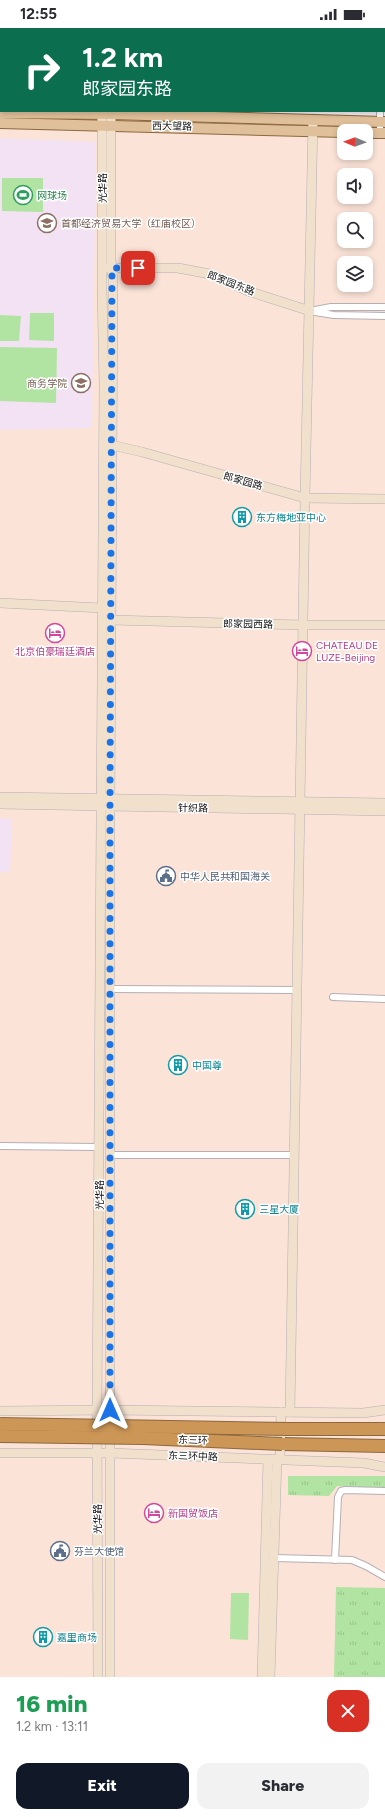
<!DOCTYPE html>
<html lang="en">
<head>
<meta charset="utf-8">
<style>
	:root { --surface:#fff; --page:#f2f2f3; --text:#2b2b33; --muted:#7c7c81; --accent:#111827 }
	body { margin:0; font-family:Figtree,"Noto Sans SC",sans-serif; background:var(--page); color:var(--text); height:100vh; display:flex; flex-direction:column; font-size:15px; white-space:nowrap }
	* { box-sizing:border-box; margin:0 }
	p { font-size:13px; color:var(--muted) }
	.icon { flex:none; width:22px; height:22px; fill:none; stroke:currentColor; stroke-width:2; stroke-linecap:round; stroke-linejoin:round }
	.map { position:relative; height:1649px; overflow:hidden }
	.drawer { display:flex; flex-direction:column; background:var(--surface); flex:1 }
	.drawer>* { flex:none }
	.guide { position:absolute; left:0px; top:0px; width:385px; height:84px; box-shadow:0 2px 6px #0003; background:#0b6e4f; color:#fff; overflow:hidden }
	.needle { width:26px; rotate:271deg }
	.controls { position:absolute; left:337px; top:96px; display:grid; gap:8px }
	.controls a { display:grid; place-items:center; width:36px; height:36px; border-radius:8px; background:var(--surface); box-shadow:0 2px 6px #0003; font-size:20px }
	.pin { position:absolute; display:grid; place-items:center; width:34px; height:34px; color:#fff; margin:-17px; border-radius:8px; box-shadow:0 2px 6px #0006 }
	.me { position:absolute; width:44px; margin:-22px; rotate:0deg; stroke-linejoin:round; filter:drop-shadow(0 0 3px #0008) }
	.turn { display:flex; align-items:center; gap:14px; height:84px; padding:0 16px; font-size:18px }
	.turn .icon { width:52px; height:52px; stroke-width:2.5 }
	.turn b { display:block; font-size:28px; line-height:34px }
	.round { display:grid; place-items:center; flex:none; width:42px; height:42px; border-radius:12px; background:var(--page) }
	.head { display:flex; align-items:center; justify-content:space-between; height:68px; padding:0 16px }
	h1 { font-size:24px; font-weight:800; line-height:30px; color:#1e9e55 }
	.cta { display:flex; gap:8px; margin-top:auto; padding:8px 16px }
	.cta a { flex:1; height:46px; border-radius:12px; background:var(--accent); color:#fff; font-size:16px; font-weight:800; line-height:46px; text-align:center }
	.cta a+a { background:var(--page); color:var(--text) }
	.status { display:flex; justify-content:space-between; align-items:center; height:28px; padding:0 20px; background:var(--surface); direction:ltr }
	.status svg { height:11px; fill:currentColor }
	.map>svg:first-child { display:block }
	.commercial { fill:#fbe3d8; fill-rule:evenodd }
	.built { fill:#efe3ee }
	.education { fill:#f3e2f3 }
	.grass { fill:#b1e4a2 }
	.park { fill:url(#park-tufts) }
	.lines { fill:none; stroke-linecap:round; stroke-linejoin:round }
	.street-casing { stroke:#b5afb4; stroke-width:8 }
	.secondary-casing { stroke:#b5afb4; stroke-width:10 }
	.primary-casing { stroke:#8c683f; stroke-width:12 }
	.highway-casing { stroke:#8c683f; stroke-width:14 }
	.street { stroke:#fff; stroke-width:6 }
	.secondary { stroke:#f0e0cc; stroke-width:9 }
	.primary { stroke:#e0c09a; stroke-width:10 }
	.highway { stroke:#cc9656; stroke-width:12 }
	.highway-bridge-casing { stroke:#8c683f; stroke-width:14; stroke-linecap:butt }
	.highway-bridge { stroke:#cc9656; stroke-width:12 }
	.route { stroke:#1a73e8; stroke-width:7; stroke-dasharray:0 12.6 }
	.labels { text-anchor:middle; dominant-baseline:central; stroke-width:3; stroke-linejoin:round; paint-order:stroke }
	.street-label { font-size:10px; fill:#141214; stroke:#fff }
	.leisure-label { font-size:10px; fill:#27864d; stroke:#fff; text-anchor:start }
	.education-label { font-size:10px; fill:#785e54; stroke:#fff; text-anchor:start }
	.culture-label { font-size:10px; fill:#0d838f; stroke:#fff; text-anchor:start }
	.hotel-label { font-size:10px; fill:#b23c85; stroke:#fff; text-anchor:start }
	.service-label { font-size:10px; fill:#4e5e75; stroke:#fff; text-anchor:start }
</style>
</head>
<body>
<div class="status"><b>12:55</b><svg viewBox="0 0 49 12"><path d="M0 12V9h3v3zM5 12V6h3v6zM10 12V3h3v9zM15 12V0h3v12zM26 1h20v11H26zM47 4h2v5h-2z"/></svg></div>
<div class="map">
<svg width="385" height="1649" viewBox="0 0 385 1649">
	<defs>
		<pattern id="park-tufts" width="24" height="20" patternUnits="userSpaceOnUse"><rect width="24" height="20" fill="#b1e4a2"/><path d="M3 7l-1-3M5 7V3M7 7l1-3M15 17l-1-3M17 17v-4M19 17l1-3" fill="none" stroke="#97c38b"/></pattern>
	</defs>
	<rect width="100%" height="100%" fill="#f6f0f5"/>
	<g class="commercial">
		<path d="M220,0H385V74L384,1Z"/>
		<path d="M0,88L385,100V1649H0ZM344,103H366V125H344ZM344,147H366V169H344ZM344,191H366V213H344ZM344,235H366V257H344Z"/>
	</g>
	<path class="built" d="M71,0H197L196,1Z"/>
	<g class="education">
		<path d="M0,110L96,114L92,400L0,402Z"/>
		<path d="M0,790L12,791L10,844H0Z"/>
	</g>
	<g class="grass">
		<path d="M2,150H43V184L2,183Z"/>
		<path d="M30,285H54V313L29,312Z"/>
		<path d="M0,287L21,288L19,313H0Z"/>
		<path d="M0,319L57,320L56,375L0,373Z"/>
		<path d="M231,1565H249L248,1612L230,1611Z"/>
	</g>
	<g class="park">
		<path d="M288,1448H385V1460L337,1458L329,1468L288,1467Z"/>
		<path d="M336,1559L385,1560V1649H334Z"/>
	</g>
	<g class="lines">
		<defs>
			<g id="street">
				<path d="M381,1V0"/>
				<path d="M380,83V105"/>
				<path d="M310,283L331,279H385"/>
				<path d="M315,284L334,287L385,288"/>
				<path d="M110,961L298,962"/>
				<path d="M333,969L385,971"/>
				<path d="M0,1118L99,1119"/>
				<path d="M110,1127H295"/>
				<path d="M274,1530L352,1532L366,1538L385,1549"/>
				<path d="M335,1532L338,1469L341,1463L345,1462L385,1463"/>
			</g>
			<g id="secondary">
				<path d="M107,240H178L210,246L248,263L310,283"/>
				<path d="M107,416L142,424L305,470L385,471"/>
				<path d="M0,575L102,580"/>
				<path d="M111,592L304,597H385"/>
				<path d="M0,769L385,775"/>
				<path d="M0,776L385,783"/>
				<path d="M0,1383L110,1382L363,1385L385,1382"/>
				<path d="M290,1384L305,470L313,92"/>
				<path d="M0,1425H111L364,1435L385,1439"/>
				<path d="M280,1431L281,1384"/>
				<path d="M98,1649L97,1382L104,356L102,260V86"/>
				<path d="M110,1649V778L113,252L111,231V86"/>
				<path d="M262,1649L268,1431"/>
				<path d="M270,1649L277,1431"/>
			</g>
			<g id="primary">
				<path d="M0,85L111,86L385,94"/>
				<path d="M0,95L344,104"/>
				<path d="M366,105H385"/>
			</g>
			<g id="highway">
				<path d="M289,1401H385"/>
				<path d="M282,1416L385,1418"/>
			</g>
		</defs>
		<use href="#street" class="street-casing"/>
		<use href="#secondary" class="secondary-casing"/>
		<use href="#primary" class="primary-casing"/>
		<use href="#highway" class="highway-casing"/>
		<use href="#street" class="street"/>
		<use href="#secondary" class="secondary"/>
		<use href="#primary" class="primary"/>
		<use href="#highway" class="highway"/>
		<defs>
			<g id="highway-bridge">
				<path d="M0,1396L289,1401"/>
				<path d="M0,1408L143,1410L282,1416"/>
			</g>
		</defs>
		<use href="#highway-bridge" class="highway-bridge-casing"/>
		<use href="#highway-bridge" class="highway-bridge"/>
	</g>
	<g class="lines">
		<path class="route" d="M110,1382V778L112,240H138"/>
	</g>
	<defs>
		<symbol id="stadium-ring" viewBox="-11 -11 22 22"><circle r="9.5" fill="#fff" stroke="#2e9e5b" stroke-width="1.5"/><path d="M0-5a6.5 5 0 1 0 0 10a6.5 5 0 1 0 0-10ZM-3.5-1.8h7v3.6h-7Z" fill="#2e9e5b"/></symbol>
		<symbol id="university-ring" viewBox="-11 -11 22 22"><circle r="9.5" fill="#fff" stroke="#8d6e63" stroke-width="1.5"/><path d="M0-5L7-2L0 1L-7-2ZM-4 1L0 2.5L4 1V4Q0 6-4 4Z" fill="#8d6e63"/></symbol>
		<symbol id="building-ring" viewBox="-11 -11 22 22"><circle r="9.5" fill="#fff" stroke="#0f9aa8" stroke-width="1.5"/><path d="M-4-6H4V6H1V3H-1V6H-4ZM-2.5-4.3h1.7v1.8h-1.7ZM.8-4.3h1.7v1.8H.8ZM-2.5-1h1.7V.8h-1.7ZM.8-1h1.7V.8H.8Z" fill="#0f9aa8"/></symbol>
		<symbol id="hotel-ring" viewBox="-11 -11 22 22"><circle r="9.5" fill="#fff" stroke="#d1479c" stroke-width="1.5"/><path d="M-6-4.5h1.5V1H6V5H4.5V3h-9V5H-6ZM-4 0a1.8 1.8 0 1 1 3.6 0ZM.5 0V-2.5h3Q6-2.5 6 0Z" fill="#d1479c"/></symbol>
		<symbol id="civic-ring" viewBox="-11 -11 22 22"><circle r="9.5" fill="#fff" stroke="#5c6f8a" stroke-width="1.5"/><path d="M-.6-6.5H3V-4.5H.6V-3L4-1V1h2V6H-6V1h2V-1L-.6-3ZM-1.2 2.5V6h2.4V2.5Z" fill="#5c6f8a"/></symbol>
	</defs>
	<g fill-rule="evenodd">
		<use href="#stadium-ring" x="12" y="156" width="22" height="22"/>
		<use href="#university-ring" x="36" y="184" width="22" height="22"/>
		<use href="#university-ring" x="70" y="344" width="22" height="22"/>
		<use href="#building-ring" x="231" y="478" width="22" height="22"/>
		<use href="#hotel-ring" x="44" y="594" width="22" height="22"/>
		<use href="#hotel-ring" x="291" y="612" width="22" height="22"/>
		<use href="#civic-ring" x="155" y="837" width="22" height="22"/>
		<use href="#building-ring" x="167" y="1026" width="22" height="22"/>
		<use href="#building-ring" x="234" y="1170" width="22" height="22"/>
		<use href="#hotel-ring" x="143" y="1474" width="22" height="22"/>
		<use href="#civic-ring" x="49" y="1512" width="22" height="22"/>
		<use href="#building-ring" x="32" y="1598" width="22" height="22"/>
	</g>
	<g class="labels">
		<g class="street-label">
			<text transform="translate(172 98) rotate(1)">西大望路</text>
			<text transform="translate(102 160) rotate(-90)">光华路</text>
			<text transform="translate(231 255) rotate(21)">郎家园东路</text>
			<text transform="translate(243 453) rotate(16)">郎家园路</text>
			<text transform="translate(248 596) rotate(1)">郎家园西路</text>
			<text transform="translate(193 780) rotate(1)">针织路</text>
			<text transform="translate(99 1167) rotate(-90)">光华路</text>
			<text transform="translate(193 1412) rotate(2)">东三环</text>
			<text transform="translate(193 1428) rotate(2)">东三环中路</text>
			<text transform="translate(97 1491) rotate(-90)">光华路</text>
		</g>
		<g class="leisure-label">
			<text x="37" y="167">网球场</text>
		</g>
		<g class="education-label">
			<text x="61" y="195">首都经济贸易大学（红庙校区）</text>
			<text x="67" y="355" text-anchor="end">商务学院</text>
		</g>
		<g class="culture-label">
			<text x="256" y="489">东方梅地亚中心</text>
			<text x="192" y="1037">中国尊</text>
			<text x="259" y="1181">三星大厦</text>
			<text x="57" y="1609">嘉里商场</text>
		</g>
		<g class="hotel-label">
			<text x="316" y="617">CHATEAU DE<tspan x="316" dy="12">LUZE-Beijing</tspan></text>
			<text x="55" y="623" text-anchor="middle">北京伯豪瑞廷酒店</text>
			<text x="168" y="1485">新国贸饭店</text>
		</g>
		<g class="service-label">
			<text x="180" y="848">中华人民共和国海关</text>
			<text x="74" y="1523">芬兰大使馆</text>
		</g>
	</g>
</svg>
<div class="controls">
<a><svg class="needle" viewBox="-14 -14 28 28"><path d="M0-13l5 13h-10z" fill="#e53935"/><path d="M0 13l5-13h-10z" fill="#7c7c81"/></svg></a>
<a><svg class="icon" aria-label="sound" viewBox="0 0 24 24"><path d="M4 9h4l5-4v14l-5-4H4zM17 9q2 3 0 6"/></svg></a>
<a><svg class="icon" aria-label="search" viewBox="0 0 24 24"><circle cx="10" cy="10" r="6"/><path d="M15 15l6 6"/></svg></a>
<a><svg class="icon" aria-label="layers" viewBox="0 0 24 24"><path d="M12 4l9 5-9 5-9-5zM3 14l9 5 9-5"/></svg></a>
</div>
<div class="pin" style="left:138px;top:240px;background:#d93025"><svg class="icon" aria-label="arrive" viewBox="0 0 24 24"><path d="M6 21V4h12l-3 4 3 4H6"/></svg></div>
<svg class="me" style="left:110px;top:1382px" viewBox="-20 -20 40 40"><path d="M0-17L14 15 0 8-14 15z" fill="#1a73e8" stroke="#fff" stroke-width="4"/></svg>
<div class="guide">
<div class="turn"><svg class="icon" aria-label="right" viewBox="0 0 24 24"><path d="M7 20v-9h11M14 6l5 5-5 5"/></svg><div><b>1.2 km</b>郎家园东路</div></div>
</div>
</div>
<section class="drawer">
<div class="head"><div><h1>16 min</h1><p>1.2 km · 13:11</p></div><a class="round" style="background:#d93025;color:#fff"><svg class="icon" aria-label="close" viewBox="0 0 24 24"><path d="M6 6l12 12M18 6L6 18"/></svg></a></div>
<div class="cta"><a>Exit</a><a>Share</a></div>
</section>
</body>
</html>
